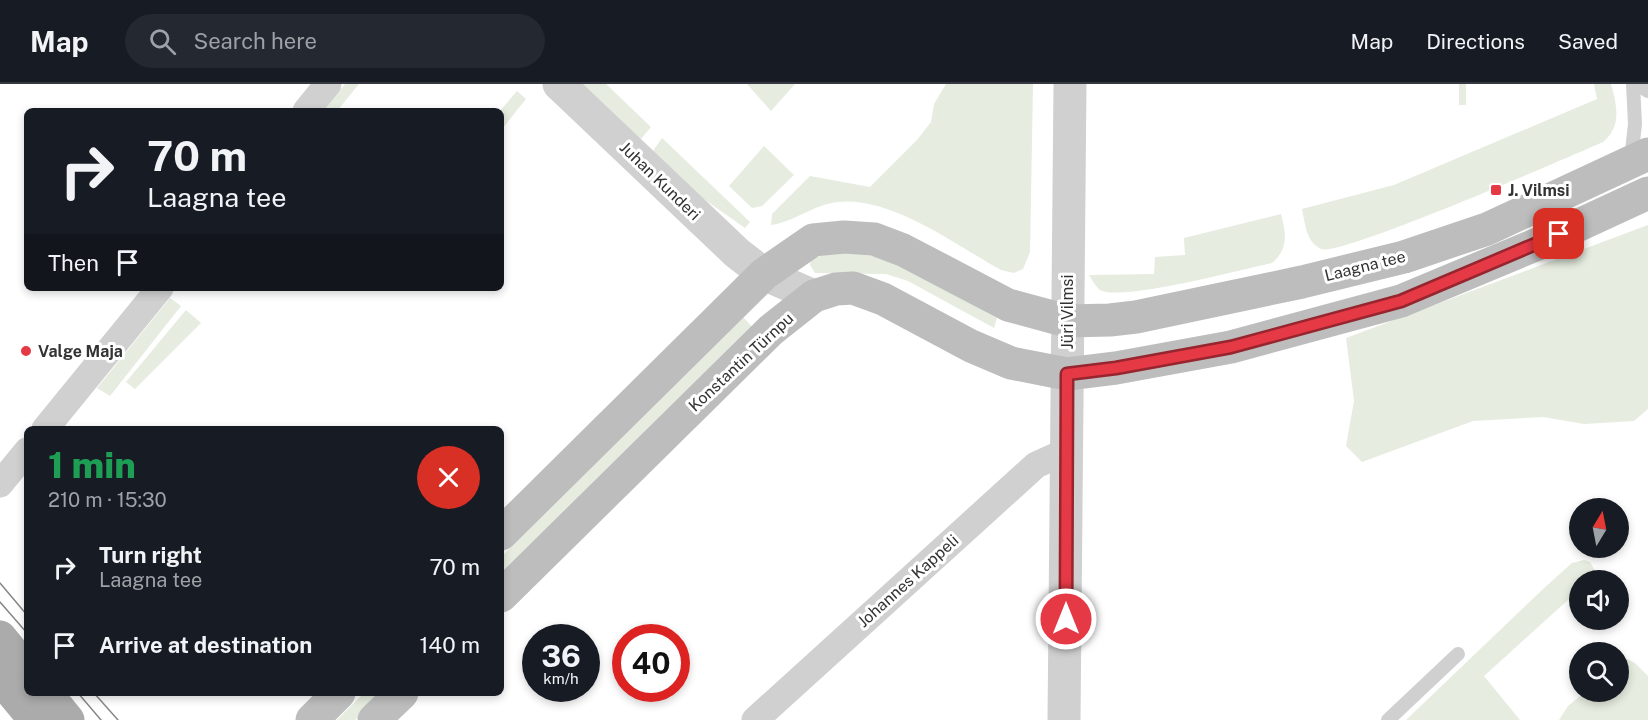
<!DOCTYPE html>
<html lang="en">
<head>
<meta charset="utf-8">
<style>
	:root { --surface:#171b24; --page:#242831; --text:#f1f3f6; --muted:#9ea1a6; --line:#363941 }
	body { margin:0; font-family:"Public Sans",sans-serif; background:var(--page); color:var(--text); height:100vh; display:flex; flex-direction:column; font-size:22px; white-space:nowrap }
	* { box-sizing:border-box; margin:0 }
	p { font-size:20px; color:var(--muted) }
	.icon { flex:none; width:33px; height:33px; fill:none; stroke:currentColor; stroke-width:2; stroke-linecap:round; stroke-linejoin:round }
	.map { position:relative; flex:1; overflow:hidden }
	.drawer { position:absolute; left:24px; top:342px; width:480px; height:270px; display:flex; flex-direction:column; background:var(--surface); border-radius:9px; box-shadow:0 3px 9px #0003 }
	.drawer>* { flex:none }
	.hud { position:absolute; left:24px; top:24px; width:480px; height:183px; border-radius:9px; box-shadow:0 3px 9px #0003; background:#171b24; color:var(--text); overflow:hidden }
	.needle { width:39px; rotate:10deg }
	.fabs { position:absolute; left:1569px; top:414px; display:grid; gap:12px }
	.fabs a { display:grid; place-items:center; width:60px; height:60px; border-radius:50%; background:var(--surface); box-shadow:0 3px 9px #0003; font-size:30px }
	.speed { position:absolute; left:522px; top:540px; display:flex; gap:12px; font-size:30px; font-weight:700; text-align:center }
	.speed>* { display:grid; place-content:center; width:78px; height:78px; border-radius:50%; background:var(--surface); box-shadow:0 3px 9px #0003; line-height:1 }
	.speed small { font-size:15px; font-weight:400 }
	.speed .limit { border:9px solid #d22; background:#fff; color:#111 }
	.pin { position:absolute; display:grid; place-items:center; width:51px; height:51px; color:#fff; margin:-26px; border-radius:12px; box-shadow:0 3px 9px #0006 }
	.me { position:absolute; width:66px; margin:-33px; rotate:0deg; stroke-linejoin:round; filter:drop-shadow(0 0 4px #0008) }
	.turn { display:flex; align-items:center; gap:21px; height:126px; padding:0 24px; font-size:27px }
	.turn .icon { width:78px; height:78px; stroke-width:2.5 }
	.turn b { display:block; font-size:42px; line-height:51px }
	.then { display:flex; align-items:center; height:57px; padding:0 24px; background:#0003; gap:12px; font-size:22px }
	.round { display:grid; place-items:center; flex:none; width:63px; height:63px; border-radius:32px; background:var(--page) }
	.summary { display:flex; align-items:center; justify-content:space-between; height:102px; padding:0 24px }
	h1 { font-size:36px; font-weight:800; line-height:45px; color:#1e9e55 }
	ul { padding:0; list-style:none }
	li { display:flex; align-items:center; gap:18px; height:78px; padding:0 24px }
	li div { flex:1 }
	li b { display:block; font-size:22px }
	li em { font-style:normal }
	header { display:flex; align-items:center; gap:36px; box-sizing:border-box; height:84px; padding:0 30px; background:var(--surface); border-bottom:2px solid var(--line) }
	header strong { font-size:28px }
	nav { display:flex; gap:33px; margin-inline-start:auto; font-size:21px }
	.search { width:420px; height:54px; background:var(--page); display:flex; align-items:center; gap:15px; box-sizing:border-box; padding:0 21px; border-radius:33px; color:var(--muted); font-size:22px }
	.map>svg:first-child { display:block }
	.green { fill:#e6ecdf }
	.lines { fill:none; stroke-linecap:round; stroke-linejoin:round }
	.service { stroke:#d0d0d0; stroke-width:14 }
	.minor { stroke:#d0d0d0; stroke-width:27 }
	.tertiary { stroke:#d0d0d0; stroke-width:33 }
	.secondary { stroke:#bdbdbd; stroke-width:33 }
	.primary { stroke:#ababab; stroke-width:33 }
	.tram { stroke:#888; stroke-width:1.5 }
	.route-casing { stroke:#96252e; stroke-width:15 }
	.route { stroke:#e63946; stroke-width:10 }
	.poi-dot { fill:#e63946; stroke:#fff; stroke-width:2 }
	.labels { text-anchor:middle; dominant-baseline:central; stroke-width:6; stroke-linejoin:round; paint-order:stroke }
	.street-label { font-size:16px; fill:#333; stroke:#fff }
	.poi-label { font-size:16px; font-weight:bold; fill:#333; stroke:#fff; text-anchor:start }
</style>
</head>
<body>
<header>
<strong>Map</strong>
<div class="search"><svg class="icon" aria-label="search" viewBox="0 0 24 24"><circle cx="10" cy="10" r="6"/><path d="M15 15l6 6"/></svg>Search here</div>
<nav><a>Map</a><a>Directions</a><a>Saved</a></nav>
</header>
<div class="map">
<svg width="1648" height="636" viewBox="0 0 1648 636">
	<rect width="100%" height="100%" fill="#fff"/>
	<g class="green">
		<path d="M345,0H359L337,27H323Z"/>
		<path d="M578,0H606L651,43L641,55L634,53Z"/>
		<path d="M747,0H795L771,27Z"/>
		<path d="M946,0H1033L1030,168L1023,185L1014,189L1001,186C954,160 891,112 837,118C813,121 794,138 771,141L772,130L810,92L870,103L917,56L931,38L934,20Z"/>
		<rect x="1459" y="0" width="7" height="21"/>
		<path d="M1594,0H1611C1617,22 1622,42 1603,58C1569,73 1339,173 1321,165C1306,158 1305,139 1302,125L1394,101L1597,15Z"/>
		<path d="M517,7L526,15L502,45L500,27Z"/>
		<path d="M662,54L750,138L745,144L681,99L651,70Z"/>
		<path d="M764,62L794,91L762,122L752,124L729,102Z"/>
		<path d="M1281,130C1286,150 1289,164 1272,179C1243,185 1121,218 1100,206C1096,203 1092,196 1089,191L1154,190L1155,173L1185,171L1184,154Z"/>
		<path d="M1648,141V325L1634,337L1584,340L1543,333L1473,337L1362,378L1346,362L1354,317L1346,254Z"/>
		<path d="M836,167L872,170L904,181L997,234L994,244L908,197L886,190L815,189L810,181L811,175Z"/>
		<path d="M170,214L181,222L110,312L97,304Z"/>
		<path d="M186,226L201,239L135,305L126,298Z"/>
		<path d="M743,233L754,245L501,493V473Z"/>
		<path d="M1584,476L1590,478L1595,487L1590,496H1580L1579,506L1484,592L1520,636H1406L1543,505L1572,479Z"/>
		<path d="M1627,575L1635,579L1648,592V636H1559L1568,622L1585,608H1618L1619,579Z"/>
		<path d="M364,609H383L355,636H337Z"/>
	</g>
	<g class="lines">
		<g class="service">
			<path d="M1637,0L1648,7"/>
			<path d="M1631,76L1635,40L1633,0"/>
			<path d="M1388,636L1458,570"/>
		</g>
		<g class="minor">
			<path d="M306,27L328,0"/>
			<path d="M45,345L160,204"/>
			<path d="M0,400L27,367"/>
			<path d="M755,636L1036,381L1067,367"/>
		</g>
		<g class="tertiary">
			<path d="M559,0L737,169L764,190L814,212"/>
			<path d="M1064,636L1070,0"/>
		</g>
		<g class="secondary">
			<path d="M501,450L764,190L813,156L844,153L874,155L903,166L1008,221L1067,237L1110,236L1136,233L1302,198L1404,173L1487,145L1648,70"/>
			<path d="M501,512L771,246L814,212L836,205L853,204L883,215L971,262L1011,279L1067,290L1116,284L1231,263L1401,217L1540,159L1648,109"/>
			<path d="M312,636L339,609"/>
			<path d="M374,636L402,609"/>
		</g>
		<g class="primary">
			<path d="M0,553L27,586"/>
			<path d="M0,594L35,636"/>
			<path d="M46,609L68,636"/>
		</g>
		<g class="tram">
			<path d="M0,499L27,531"/>
			<path d="M0,518L27,549"/>
			<path d="M78,609L101,636"/>
			<path d="M94,609L118,636"/>
		</g>
	</g>
	<g class="lines">
		<defs>
			<path id="route" d="M1066,535L1067,290L1116,284L1231,263L1401,217L1559,150"/>
		</defs>
		<use href="#route" class="route-casing"/>
		<use href="#route" class="route"/>
	</g>
	<g class="poi-dot">
		<rect x="1490" y="100" width="12" height="12" rx="3"/>
		<circle cx="26" cy="267" r="6"/>
	</g>
	<g class="labels">
		<g class="street-label">
			<text transform="translate(660 97) rotate(44)">Juhan Kunderi</text>
			<text transform="translate(1365 182) rotate(-14)">Laagna tee</text>
			<text transform="translate(1067 228) rotate(-90)">Jüri Vilmsi</text>
			<text transform="translate(741 278) rotate(-43)">Konstantin Türnpu</text>
			<text transform="translate(908 497) rotate(-42)">Johannes Kappeli</text>
		</g>
		<g class="poi-label">
			<text x="1508" y="106">J. Vilmsi</text>
			<text x="38" y="267">Valge Maja</text>
		</g>
	</g>
</svg>
<div class="fabs">
<a><svg class="needle" viewBox="-14 -14 28 28"><path d="M0-13l5 13h-10z" fill="#e53935"/><path d="M0 13l5-13h-10z" fill="#9ea1a6"/></svg></a>
<a><svg class="icon" aria-label="sound" viewBox="0 0 24 24"><path d="M4 9h4l5-4v14l-5-4H4zM17 9q2 3 0 6"/></svg></a>
<a><svg class="icon" aria-label="search" viewBox="0 0 24 24"><circle cx="10" cy="10" r="6"/><path d="M15 15l6 6"/></svg></a>
</div>
<div class="speed"><div>36<small>km/h</small></div><div class="limit">40</div></div>
<div class="pin" style="left:1559px;top:150px;background:#d93025"><svg class="icon" aria-label="arrive" viewBox="0 0 24 24"><path d="M6 21V4h12l-3 4 3 4H6"/></svg></div>
<svg class="me" style="left:1066px;top:535px" viewBox="-20 -20 40 40"><circle r="17" fill="#e63946" stroke="#fff" stroke-width="3"/><path d="M0-11L8 9 0 5-8 9z" fill="#fff"/></svg>
<div class="hud">
<div class="turn"><svg class="icon" aria-label="right" viewBox="0 0 24 24"><path d="M7 20v-9h11M14 6l5 5-5 5"/></svg><div><b>70 m</b>Laagna tee</div></div>
<div class="then">Then<svg class="icon" aria-label="arrive" viewBox="0 0 24 24"><path d="M6 21V4h12l-3 4 3 4H6"/></svg></div>
</div>
<section class="drawer">
<div class="summary"><div><h1>1 min</h1><p>210 m · 15:30</p></div><a class="round" style="background:#d93025;color:#fff"><svg class="icon" aria-label="close" viewBox="0 0 24 24"><path d="M6 6l12 12M18 6L6 18"/></svg></a></div>
<ul>
<li><svg class="icon" aria-label="right" viewBox="0 0 24 24"><path d="M7 20v-9h11M14 6l5 5-5 5"/></svg><div><b>Turn right</b><p>Laagna tee</p></div><em>70 m</em></li>
<li><svg class="icon" aria-label="arrive" viewBox="0 0 24 24"><path d="M6 21V4h12l-3 4 3 4H6"/></svg><div><b>Arrive at destination</b></div><em>140 m</em></li>
</ul>
</section>
</div>
</body>
</html>
